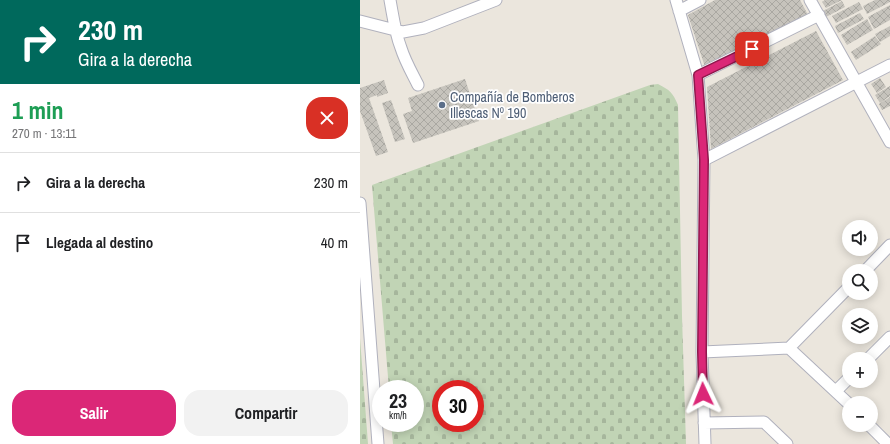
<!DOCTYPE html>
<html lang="es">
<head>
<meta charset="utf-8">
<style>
	body { margin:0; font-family:"Archivo Narrow",sans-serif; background:#f2f2f2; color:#202124; height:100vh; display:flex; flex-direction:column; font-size:15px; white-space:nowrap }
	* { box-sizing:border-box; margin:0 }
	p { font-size:13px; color:#757577 }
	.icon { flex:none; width:22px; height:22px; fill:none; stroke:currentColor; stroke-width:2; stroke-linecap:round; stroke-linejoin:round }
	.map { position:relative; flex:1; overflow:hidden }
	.sheet { display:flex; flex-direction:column; background:#fff; width:360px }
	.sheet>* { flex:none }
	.top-card { background:#00695c; color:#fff; overflow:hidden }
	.buttons { position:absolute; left:482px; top:220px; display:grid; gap:8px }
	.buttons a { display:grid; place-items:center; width:36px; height:36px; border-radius:50%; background:#fff; box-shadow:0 2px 10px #0003; font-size:20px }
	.speed { position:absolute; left:12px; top:380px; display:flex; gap:8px; font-size:20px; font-weight:700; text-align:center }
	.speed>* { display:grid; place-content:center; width:52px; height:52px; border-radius:50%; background:#fff; box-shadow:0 2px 10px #0003; line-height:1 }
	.speed small { font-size:10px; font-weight:400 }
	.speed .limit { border:6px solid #d22; background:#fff; color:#111 }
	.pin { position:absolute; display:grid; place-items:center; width:34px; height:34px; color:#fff; margin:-17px; border-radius:8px; box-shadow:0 2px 6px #0006 }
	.me { position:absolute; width:44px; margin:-22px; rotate:358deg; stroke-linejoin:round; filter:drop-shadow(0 0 3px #0008) }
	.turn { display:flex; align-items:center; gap:14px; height:84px; padding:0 12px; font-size:18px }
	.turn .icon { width:52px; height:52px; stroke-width:2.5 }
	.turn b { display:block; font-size:28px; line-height:34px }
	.round { display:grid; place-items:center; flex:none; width:42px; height:42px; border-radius:16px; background:#f2f2f2 }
	.overview { display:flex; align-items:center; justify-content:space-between; height:68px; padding:0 12px }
	h1 { font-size:24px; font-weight:700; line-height:30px; color:#1e9e55 }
	.action { display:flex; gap:8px; margin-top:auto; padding:8px 12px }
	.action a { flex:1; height:46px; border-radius:16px; background:#db2777; color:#fff; font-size:16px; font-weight:700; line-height:46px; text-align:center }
	.action a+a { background:#f2f2f2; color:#202124 }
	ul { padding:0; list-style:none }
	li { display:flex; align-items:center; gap:12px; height:60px; padding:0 12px; border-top:1px solid #e0e0e0 }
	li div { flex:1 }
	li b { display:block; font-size:15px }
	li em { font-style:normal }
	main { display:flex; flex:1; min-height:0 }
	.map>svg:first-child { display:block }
</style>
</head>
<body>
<main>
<section class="sheet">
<div class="top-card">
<div class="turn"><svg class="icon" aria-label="right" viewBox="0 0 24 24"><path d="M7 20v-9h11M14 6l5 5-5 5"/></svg><div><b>230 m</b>Gira a la derecha</div></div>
</div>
<div class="overview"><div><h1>1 min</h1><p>270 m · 13:11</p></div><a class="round" style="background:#d93025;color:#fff"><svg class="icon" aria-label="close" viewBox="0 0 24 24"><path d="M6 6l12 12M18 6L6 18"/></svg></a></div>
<ul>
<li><svg class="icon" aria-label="right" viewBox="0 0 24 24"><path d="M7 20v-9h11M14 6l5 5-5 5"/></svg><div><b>Gira a la derecha</b></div><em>230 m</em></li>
<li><svg class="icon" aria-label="arrive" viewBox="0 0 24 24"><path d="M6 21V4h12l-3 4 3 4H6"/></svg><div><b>Llegada al destino</b></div><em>40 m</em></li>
</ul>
<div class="action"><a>Salir</a><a>Compartir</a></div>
</section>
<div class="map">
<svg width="530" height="444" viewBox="0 0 530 444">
	<defs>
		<pattern id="cemetery-stones" width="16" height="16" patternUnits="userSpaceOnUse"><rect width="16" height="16" fill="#c1d4b5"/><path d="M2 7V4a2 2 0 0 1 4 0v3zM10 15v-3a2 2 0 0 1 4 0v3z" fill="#a6b69c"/></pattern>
		<pattern id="building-cross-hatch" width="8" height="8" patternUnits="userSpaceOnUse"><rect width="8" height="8" fill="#c6c3bc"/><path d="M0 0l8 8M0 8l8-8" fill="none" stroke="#aaa8a2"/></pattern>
	</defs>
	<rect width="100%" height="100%" fill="#ebe6dd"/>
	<!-- cemetery -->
	<path fill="url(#cemetery-stones)" fill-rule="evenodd" d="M298,84c12,6 15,9 20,21l4,211 4,128h-293l-2,-21h24v-34h-26l-17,-204 278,-100zM81,389h34v34h-34z
		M0,338l8,106h-8z"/>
	<!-- building -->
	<path fill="url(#building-cross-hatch)" d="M355,0h85l8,15 -103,52 -17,-52z
		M465,0h17l-16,8 -4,-6z
		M515,0h15v2l-23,12 -4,-8z
		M482,1l3,6 -19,10 -3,-6z
		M499,2l4,7 -27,14 -4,-7z
		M530,5v15l-16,9 -6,-12z
		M500,13l4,6 -26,14 -3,-7z
		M507,19l6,11 -26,15 -6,-10z
		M530,26v10l-10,6 -5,-8z
		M456,31l27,49 -132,69 -4,-62z
		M515,36l6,8 -25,16 -5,-8z
		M520,78l6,9 -9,6 -6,-9z
		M105,79l14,42 -66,22 -10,-29 9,-3 -4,-13z
		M24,80l4,13 -11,4v-2l-8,3 19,54 -12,4 -16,-45v-23z
		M530,86v10l-10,7 -5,-8z
		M530,97v9l-8,4 -3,-6z
		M31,100l14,39 -10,3 -13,-39z"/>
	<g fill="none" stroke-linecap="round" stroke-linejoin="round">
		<defs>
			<path id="minor" d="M30,0c3,16 5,33 11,48 4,13 11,25 17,37
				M316,0l22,75 6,85 -2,192 3,92
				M450,0l80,142
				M319,11l21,-11
				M0,21l43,11 21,-4 72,-28
				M338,75l121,-60
				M344,160l186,-95
				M0,203l18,241
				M505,271l25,-26
				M429,348l60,-61
				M342,352l87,-4 60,56
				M508,359l22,-22
				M476,391l13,-13
				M344,423l60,-1 23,22
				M509,425l19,19"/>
		</defs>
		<!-- minor casing -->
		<use href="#minor" stroke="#b0b1bd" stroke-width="13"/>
		<!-- minor -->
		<use href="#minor" stroke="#fff" stroke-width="11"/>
	</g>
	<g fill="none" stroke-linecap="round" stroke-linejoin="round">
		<defs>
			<path id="route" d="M343,394l-1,-42 2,-192 -6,-85 54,-26"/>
		</defs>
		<!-- route casing -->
		<use href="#route" stroke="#8e194d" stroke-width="10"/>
		<!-- route -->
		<use href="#route" stroke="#db2777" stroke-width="7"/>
	</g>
	<!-- markers -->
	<circle fill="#5c6f8a" stroke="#fff" stroke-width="1.5" cx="82" cy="105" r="4"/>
	<g text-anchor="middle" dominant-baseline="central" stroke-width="3.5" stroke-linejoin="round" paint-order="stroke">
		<!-- service labels -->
		<g font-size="14" fill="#4e5e75" stroke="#fff" text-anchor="start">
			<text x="90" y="97">Compañía de Bomberos<tspan x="90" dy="16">Illescas Nº 190</tspan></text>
		</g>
	</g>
</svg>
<div class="buttons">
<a><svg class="icon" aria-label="sound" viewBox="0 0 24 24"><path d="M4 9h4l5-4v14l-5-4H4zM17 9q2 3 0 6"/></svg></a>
<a><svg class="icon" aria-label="search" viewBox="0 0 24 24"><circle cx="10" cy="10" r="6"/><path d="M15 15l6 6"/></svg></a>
<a><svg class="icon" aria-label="layers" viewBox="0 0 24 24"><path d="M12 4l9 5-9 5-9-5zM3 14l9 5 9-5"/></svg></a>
<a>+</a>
<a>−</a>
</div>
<div class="speed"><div>23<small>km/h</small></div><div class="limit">30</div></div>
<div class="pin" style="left:392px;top:49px;background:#d93025"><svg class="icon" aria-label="arrive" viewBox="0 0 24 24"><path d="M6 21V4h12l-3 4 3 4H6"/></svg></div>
<svg class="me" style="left:343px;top:394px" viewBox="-20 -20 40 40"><path d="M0-17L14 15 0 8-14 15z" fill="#db2777" stroke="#fff" stroke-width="4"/></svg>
</div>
</main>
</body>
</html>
